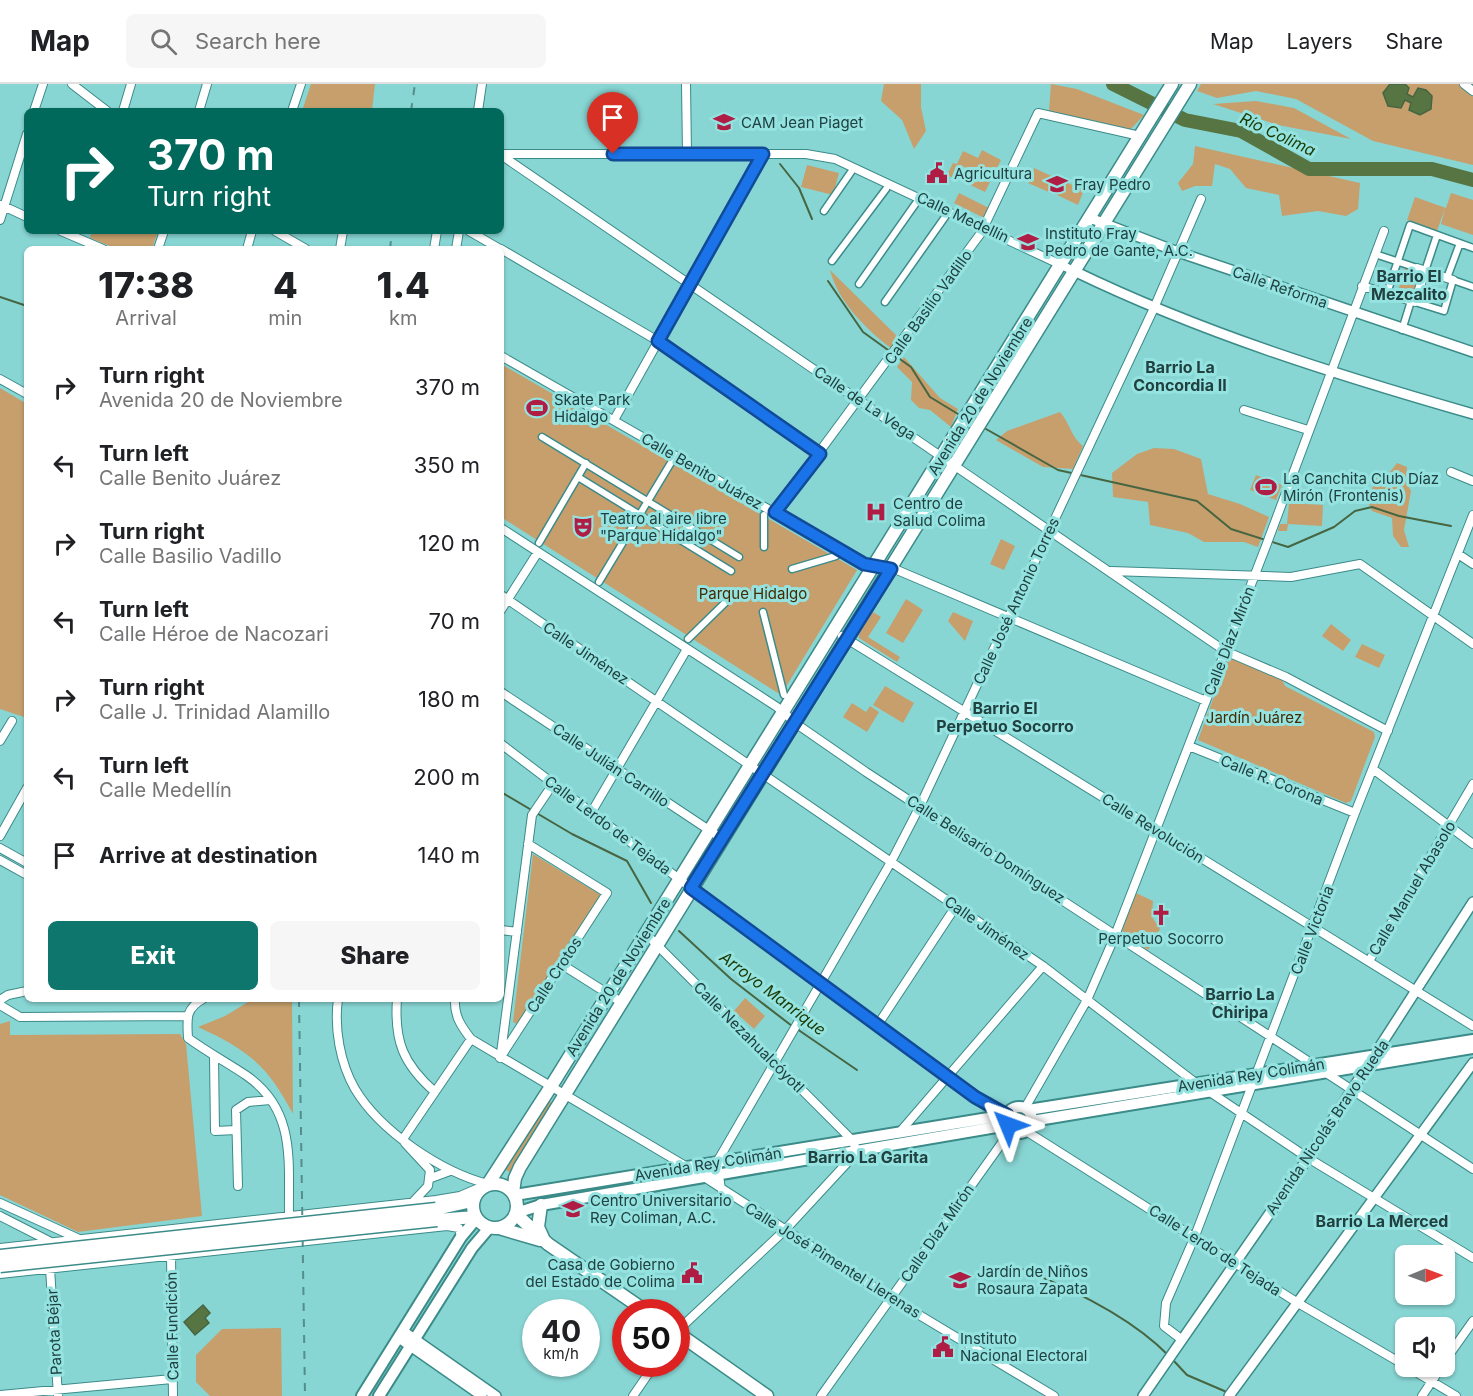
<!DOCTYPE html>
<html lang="en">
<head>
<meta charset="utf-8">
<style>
	body { margin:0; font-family:Inter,sans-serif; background:#f6f6f6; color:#202124; height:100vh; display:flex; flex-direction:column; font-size:22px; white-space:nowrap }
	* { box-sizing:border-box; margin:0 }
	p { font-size:20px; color:#757577 }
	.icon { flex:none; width:33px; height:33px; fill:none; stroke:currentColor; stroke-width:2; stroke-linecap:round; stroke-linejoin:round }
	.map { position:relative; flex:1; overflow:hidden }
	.details { position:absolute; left:24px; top:162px; width:480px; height:756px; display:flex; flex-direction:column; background:#fff; border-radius:9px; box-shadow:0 2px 4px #0004 }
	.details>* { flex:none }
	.banner { position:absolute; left:24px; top:24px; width:480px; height:126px; border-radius:9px; box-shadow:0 2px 4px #0004; background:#00695c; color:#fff; overflow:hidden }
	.needle { width:39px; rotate:89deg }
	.buttons { position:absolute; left:1395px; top:1161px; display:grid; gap:12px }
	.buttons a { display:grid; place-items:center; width:60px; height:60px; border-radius:9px; background:#fff; box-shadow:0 2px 4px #0004; font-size:30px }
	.speed { position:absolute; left:522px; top:1215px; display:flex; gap:12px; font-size:30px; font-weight:700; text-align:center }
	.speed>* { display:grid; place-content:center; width:78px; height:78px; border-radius:50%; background:#fff; box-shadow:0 2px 4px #0004; line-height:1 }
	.speed small { font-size:15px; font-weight:400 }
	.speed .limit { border:9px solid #d22; background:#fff; color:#111 }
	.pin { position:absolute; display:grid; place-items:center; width:51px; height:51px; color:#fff; margin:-62px -26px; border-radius:50% 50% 50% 0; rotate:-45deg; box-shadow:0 0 6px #0007 }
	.pin .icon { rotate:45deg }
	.me { position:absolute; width:66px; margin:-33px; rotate:314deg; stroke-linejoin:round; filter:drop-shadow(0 0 4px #0008) }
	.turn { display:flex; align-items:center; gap:21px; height:126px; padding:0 24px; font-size:27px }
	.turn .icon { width:78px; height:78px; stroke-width:2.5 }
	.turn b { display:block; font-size:42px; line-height:51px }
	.eta { display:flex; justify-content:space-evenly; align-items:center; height:102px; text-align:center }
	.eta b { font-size:36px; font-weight:800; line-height:42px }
	.action { display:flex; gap:12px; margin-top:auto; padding:12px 24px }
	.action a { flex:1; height:69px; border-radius:9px; background:#0f766e; color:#fff; font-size:24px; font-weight:800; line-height:69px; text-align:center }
	.action a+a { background:#f6f6f6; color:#202124 }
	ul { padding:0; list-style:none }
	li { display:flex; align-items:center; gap:18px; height:78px; padding:0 24px }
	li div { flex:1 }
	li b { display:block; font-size:22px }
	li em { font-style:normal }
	header { display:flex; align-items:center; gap:36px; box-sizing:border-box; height:84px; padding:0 30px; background:#fff; border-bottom:2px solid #e0e0e0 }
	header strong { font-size:28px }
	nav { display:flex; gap:33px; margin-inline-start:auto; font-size:21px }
	.search { width:420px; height:54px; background:#f6f6f6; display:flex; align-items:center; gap:15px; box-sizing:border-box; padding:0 21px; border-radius:9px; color:#757577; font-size:22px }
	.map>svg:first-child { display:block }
</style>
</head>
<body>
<header>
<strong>Map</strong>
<div class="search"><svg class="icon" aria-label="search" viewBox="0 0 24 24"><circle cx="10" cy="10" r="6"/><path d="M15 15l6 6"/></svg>Search here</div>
<nav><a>Map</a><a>Layers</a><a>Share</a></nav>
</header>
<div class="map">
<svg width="1473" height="1312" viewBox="0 0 1473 1312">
	<rect width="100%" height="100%" fill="#88d6d4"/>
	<!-- green -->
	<path fill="#c69f6d" d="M311,0h64l-3,27h-70z
		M884,0h37v23l5,24 -12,18 -12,-29 -21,-19z
		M1051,0l26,5 67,26 -14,15 -81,-19z
		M1201,0h272v81l-100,-24 -77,-42 -40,-8 -39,7 -20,-7z
		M1256,17l38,7 57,31 -73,-14 -65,-21z
		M1195,62l165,37 -2,26 -12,7 -28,-5 -36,5 -3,-21 -33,-7 -16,-19 -15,-5 -3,22h-17l-13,5 -4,-8 15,-19z
		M982,66l19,10 -16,32 -19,-9 6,-12 -12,-6 -7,13 -6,-3 6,-12 4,1 6,-13 15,7z
		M807,81l32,8 -6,22 -32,-8z
		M1034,84l24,11 -7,14 -23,-10z
		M1061,96l23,10 -6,15 -23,-11z
		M959,109l30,15 -5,10 -30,-15z
		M1451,109l22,7v35l-32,-11 4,-16 -8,23 -30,-11 8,-23 31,11z
		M92,147h66l-6,18h-35l-27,-11z
		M1406,182l17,6 -9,28 -17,-6z
		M830,186l66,65 -4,14c-25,-19 -54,-47 -62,-79z
		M904,273l36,41 18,11 -7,18 -21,-17 -11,-2 -8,-8 1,-18 -15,-15z
		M501,280l356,206 -76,125 -280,-178z
		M0,304l27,16v314l-27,-9z
		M1060,328c10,11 11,25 23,34l-10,23 -30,-2 -47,-27 11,-9z
		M1154,364l20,1 27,10 7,35 32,10 29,13 -11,30 -14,-5h-40l-16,-9 -38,-8 -2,-23 -35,-5 -1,-24 25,-19z
		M1397,379l10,4 -1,15 5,9 -7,39 5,17h-8l-8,-11 -1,-18 -20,-7 -4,-9 8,-25 14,-5z
		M1256,391l26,10 -6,15 -26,-10z
		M1289,419l34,2 -1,21 -34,-2 -1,7h-9l2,-7h7z
		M1001,455l14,7 -11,24 -14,-6z
		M906,515l17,11 -20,33 -17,-10z
		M873,528l8,5 -13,20 32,20 -3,5 -38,-24v-4z
		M953,528l20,9 -8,20 -17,-20z
		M1331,540l20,16 -8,11 -21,-15z
		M1362,560l23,11 -6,13 -24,-11z
		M1229,572l53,23 3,7 89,46 1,5 -24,64 -5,2 -148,-63z
		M885,602l29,17 -11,20 -30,-18z
		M852,619l14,9 4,-6 9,6 -12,20 -24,-15z
		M533,770l68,41 -84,129 -4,-2z
		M1136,809l17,8 -1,16 8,12 -12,21 -24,-16 -2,-5z
		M745,914l20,18 -11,13 -20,-18z
		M253,915h39l1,115c-26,-49 -45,-64 -95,-87l27,-11z
		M10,937v14l170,-1 6,10 16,172 -124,16 -78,-37v-171z
		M548,1016l5,4 -41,70 -7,-5z
		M281,1244l1,68h-72l-14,-14v-27l26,-26z"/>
	<!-- water -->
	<path fill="#577542" stroke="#466541" stroke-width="1.5" d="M1390,0h15l4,4 -2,6 6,3 5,-9 8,2 6,6 -1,13 -11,6 -11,-5 2,-7 -6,-3 -4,8 -13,-2 -5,-13z
		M203,1221l7,8 -5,5 4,5 -14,12 -11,-13z"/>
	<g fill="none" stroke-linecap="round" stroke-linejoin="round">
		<!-- stream -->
		<path stroke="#466541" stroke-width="2" d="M780,80l19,24 13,31
			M828,197l35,51 25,18
			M0,213l27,9
			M897,273l14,10 19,30 28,17
			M986,345l72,41 139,31 34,28 57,18 46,-20 21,-16 17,-4 27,9 52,10
			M501,708l71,42 55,27 24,42
			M679,847l52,48 61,47
			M797,945l60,41
			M1022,1185c48,19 110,49 147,87
			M1173,1276l14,15 42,18"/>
		<!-- river -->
		<path stroke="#577542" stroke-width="14" d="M1113,0l72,36 56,11 68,38h123l41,11"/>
		<defs>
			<path id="pedestrian" d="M824,127l27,-39
				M1375,170l42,14
				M832,177l54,-72
				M1425,187l12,-36
				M1447,194l13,-35
				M859,200l57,-81
				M1387,209l23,-68 63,23
				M885,218l60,-85
				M1415,218l29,9 9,-31 20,7
				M1402,246l9,-29
				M542,353l197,120
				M578,393l153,94
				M539,459l47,-80
				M764,463v-32
				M792,485l44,-13
				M599,498l73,-121
				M763,528l21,83
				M688,555l45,-44"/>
			<path id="minor" d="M72,0l35,27
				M686,0l1,69
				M1464,0l9,7
				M34,27l9,-27
				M123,27l8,-27
				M199,27l8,-27
				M292,27l9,-27
				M478,27l4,-27
				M501,70h305l29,5 239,112
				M501,71l724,496 61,26 102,54
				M1,121l26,12
				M0,136l27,-86
				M61,147l42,18
				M275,147l31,18
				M469,147l31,18
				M158,165l6,-18
				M247,165l5,-18
				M340,165l3,-18
				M434,165l3,-18
				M456,165l3,-18
				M501,165l157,92 162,113
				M1417,184l36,12
				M1362,202l53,16 10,-31
				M501,272l363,208 33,6 309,131
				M0,295l27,15
				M1244,326l64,20
				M614,336l149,-266
				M1451,388l22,9
				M775,428l206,-279 57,-120 102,23
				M501,444l276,179 21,18 68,47 607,397
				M1458,470l15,10
				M1111,487l180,6 69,-13 113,80
				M501,511l542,371 154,118
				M501,526l37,-58
				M842,552l631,390
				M501,608l220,146
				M0,657l12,-20
				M501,660l318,241 170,123 17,6
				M1189,662l166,67
				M1373,685l100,75
				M591,729l96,-164
				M0,752l27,-48
				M0,764l27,15
				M0,776l27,15
				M501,846l16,2
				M645,849l207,207 5,11
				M1369,877l104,-177
				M561,880l60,38
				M203,915c-18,10 -16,20 -15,39 19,14 40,25 59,38 50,35 41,87 42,141
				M338,915c-4,29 2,64 17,90 25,42 86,83 133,95
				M397,915c-3,42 6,65 38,93
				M455,915c-1,17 6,27 16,40l233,138 187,121 163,98
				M0,916l8,-5 19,-4
				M0,921l20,12 166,-1
				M877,942l79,-120
				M501,969l31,-238 21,-31
				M214,973l1,74 21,-1
				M500,974l107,-165 -79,-49
				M1207,1006l101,68 165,100
				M1025,1024l62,-108 27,-62 152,-392 118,-315
				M1026,1047l272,172 108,63
				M899,1049l144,-167
				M403,1055l68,-100
				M405,1059l25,27 -2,16 -16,17
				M431,1094l19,-7
				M238,1102l-2,-76 12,-8 22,-2
				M721,1105l-4,-27 174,-300 29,-56 234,-498 47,-109
				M0,1119l77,35
				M0,1132l49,25
				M0,1164l436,-48 24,-4 21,-9
				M171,1171l2,141
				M50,1184l8,128
				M0,1190l447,-48 12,2 2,9
				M676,1248l109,-102 73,-79
				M1181,1255l-17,-13 2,-23 29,-67 160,-423 118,-298
				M1444,1278l29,-41
				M1406,1282l50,30
				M0,1311l172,-16
				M633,1312l22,-32
				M821,1312l190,-266
				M1422,1312l20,-30"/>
			<path id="tertiary" d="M1090,134l88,34 295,100
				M1074,187c128,62 263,104 399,143
				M403,1247l93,65
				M399,1254l83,58
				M1143,1312l165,-238 165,-256
				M1229,1312l244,-333"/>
			<path id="secondary" d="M1006 1036a13 13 0 1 1 26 0a13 13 0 1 1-26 0Z
				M1028,1026l445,-70
				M1032,1037l441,-73
				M515,1111l492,-80
				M516,1129l25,-8 467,-80
				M362,1312l99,-159 15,-18
				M379,1312l93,-148 17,-20"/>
			<path id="primary" d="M473 1122a22 22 0 1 1 44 0a22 22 0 1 1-44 0Z
				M488,1100l62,-96 622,-1004
				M513,1109l2,-15 5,-11c221,-362 446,-722 670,-1083
				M541,1121l-3,22 5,11
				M436,1125l36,-8
				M516,1130l32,30 99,68
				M437,1136l38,-3
				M499,1144l41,12
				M676,1248l91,64"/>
		</defs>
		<!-- pedestrian casing -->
		<use href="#pedestrian" stroke="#3b8b89" stroke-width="9"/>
		<!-- minor casing -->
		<use href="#minor" stroke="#3b8b89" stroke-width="10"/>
		<!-- tertiary casing -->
		<use href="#tertiary" stroke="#3b8b89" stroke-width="12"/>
		<!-- secondary casing -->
		<use href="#secondary" stroke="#3b8b89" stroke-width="14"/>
		<!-- primary casing -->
		<use href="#primary" stroke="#3b8b89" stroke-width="15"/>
		<!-- pedestrian -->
		<use href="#pedestrian" stroke="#fff" stroke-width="6"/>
		<!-- minor -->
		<use href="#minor" stroke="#fff" stroke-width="8"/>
		<!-- tertiary -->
		<use href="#tertiary" stroke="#fff" stroke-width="9"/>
		<!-- secondary -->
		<use href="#secondary" stroke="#fff" stroke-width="10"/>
		<!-- primary -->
		<use href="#primary" stroke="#fff" stroke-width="12"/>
		<!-- rail -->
		<path stroke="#558d8c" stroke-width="2" stroke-dasharray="8 8" stroke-linecap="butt" d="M411,27l4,-27
			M390,165l2,-18
			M299,915l6,397"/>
		<defs>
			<path id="primary-bridge" d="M0,1172l436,-47
				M0,1182l437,-46"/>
		</defs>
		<!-- primary-bridge casing -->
		<use href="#primary-bridge" stroke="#3b8b89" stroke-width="15" stroke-linecap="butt"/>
		<!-- primary-bridge -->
		<use href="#primary-bridge" stroke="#fff" stroke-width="12"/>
	</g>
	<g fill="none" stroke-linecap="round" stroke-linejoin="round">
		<defs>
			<path id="route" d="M613,70h150l-105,187 162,113 -45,58 89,52 27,5 -200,319 284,209 32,18 1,10"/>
		</defs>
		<!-- route casing -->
		<use href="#route" stroke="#114b97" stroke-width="15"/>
		<!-- route -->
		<use href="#route" stroke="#1a73e8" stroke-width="10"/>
	</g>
	<!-- icons -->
	<defs>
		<symbol id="school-bare" viewBox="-9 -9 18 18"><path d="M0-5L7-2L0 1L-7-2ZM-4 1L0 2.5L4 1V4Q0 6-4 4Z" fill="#b01d44" stroke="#95e3e1" stroke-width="2.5" paint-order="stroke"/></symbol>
		<symbol id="civic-bare" viewBox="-9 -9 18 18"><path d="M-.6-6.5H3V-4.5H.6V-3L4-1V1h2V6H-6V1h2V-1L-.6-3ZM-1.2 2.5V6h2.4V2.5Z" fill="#b01d44" stroke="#95e3e1" stroke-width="2.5" paint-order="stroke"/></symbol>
		<symbol id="university-bare" viewBox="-9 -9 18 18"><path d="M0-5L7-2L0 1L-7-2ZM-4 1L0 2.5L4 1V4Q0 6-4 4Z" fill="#b01d44" stroke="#95e3e1" stroke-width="2.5" paint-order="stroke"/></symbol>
		<symbol id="stadium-bare" viewBox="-9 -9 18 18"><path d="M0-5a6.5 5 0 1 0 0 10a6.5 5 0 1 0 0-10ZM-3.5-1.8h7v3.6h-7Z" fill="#b01d44" stroke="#95e3e1" stroke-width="2.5" paint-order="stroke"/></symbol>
		<symbol id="hospital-bare" viewBox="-9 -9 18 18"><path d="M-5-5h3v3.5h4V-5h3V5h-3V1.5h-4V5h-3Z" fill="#b01d44" stroke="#95e3e1" stroke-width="2.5" paint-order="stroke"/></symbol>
		<symbol id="theatre-bare" viewBox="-9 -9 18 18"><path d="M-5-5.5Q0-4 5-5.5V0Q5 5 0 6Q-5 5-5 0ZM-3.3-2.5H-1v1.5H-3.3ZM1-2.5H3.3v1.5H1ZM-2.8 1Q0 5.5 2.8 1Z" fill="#b01d44" stroke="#95e3e1" stroke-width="2.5" paint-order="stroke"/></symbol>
		<symbol id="church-bare" viewBox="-9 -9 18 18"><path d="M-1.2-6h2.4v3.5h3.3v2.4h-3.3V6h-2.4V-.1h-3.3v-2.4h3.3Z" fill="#b01d44" stroke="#95e3e1" stroke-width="2.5" paint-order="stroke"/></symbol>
	</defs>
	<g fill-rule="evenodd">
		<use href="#school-bare" x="709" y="23" width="30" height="30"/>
		<use href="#civic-bare" x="922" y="74" width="30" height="30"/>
		<use href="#school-bare" x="1042" y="85" width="30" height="30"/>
		<use href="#university-bare" x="1013" y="143" width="30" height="30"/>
		<use href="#stadium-bare" x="522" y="309" width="30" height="30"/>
		<use href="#stadium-bare" x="1251" y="388" width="30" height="30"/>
		<use href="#hospital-bare" x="861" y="413" width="30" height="30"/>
		<use href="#theatre-bare" x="568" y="428" width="30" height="30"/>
		<use href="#church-bare" x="1146" y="816" width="30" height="30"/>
		<use href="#university-bare" x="558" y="1110" width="30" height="30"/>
		<use href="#civic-bare" x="677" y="1174" width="30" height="30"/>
		<use href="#school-bare" x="945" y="1181" width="30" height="30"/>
		<use href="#civic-bare" x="928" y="1248" width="30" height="30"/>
	</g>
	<g text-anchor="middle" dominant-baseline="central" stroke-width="6" stroke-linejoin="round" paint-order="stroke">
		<!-- poi labels -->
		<g font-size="15" fill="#204140" stroke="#95e3e1" text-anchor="start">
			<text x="741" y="38">CAM Jean Piaget</text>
			<text x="954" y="89">Agricultura</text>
			<text x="1074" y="100">Fray Pedro</text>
			<text x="1045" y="149">Instituto Fray<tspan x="1045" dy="17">Pedro de Gante, A.C.</tspan></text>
			<text x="554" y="315">Skate Park<tspan x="554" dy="17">Hidalgo</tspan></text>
			<text x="1283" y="394">La Canchita Club Díaz<tspan x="1283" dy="17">Mirón (Frontenis)</tspan></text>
			<text x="893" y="419">Centro de<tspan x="893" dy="17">Salud Colima</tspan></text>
			<text x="600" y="434">Teatro al aire libre<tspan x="600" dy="17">"Parque Hidalgo"</tspan></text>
			<text x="1161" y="854" text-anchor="middle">Perpetuo Socorro</text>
			<text x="590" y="1116">Centro Universitario<tspan x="590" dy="17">Rey Coliman, A.C.</tspan></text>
			<text x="675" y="1180" text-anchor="end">Casa de Gobierno<tspan x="675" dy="17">del Estado de Colima</tspan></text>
			<text x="977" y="1187">Jardín de Niños<tspan x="977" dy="17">Rosaura Zapata</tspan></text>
			<text x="960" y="1254">Instituto<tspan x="960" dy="17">Nacional Electoral</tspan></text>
		</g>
		<!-- street labels -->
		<g font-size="15" fill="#204140" stroke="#95e3e1">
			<text transform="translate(963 133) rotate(25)">Calle Medellín</text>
			<text transform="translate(1280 203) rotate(19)">Calle Reforma</text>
			<text transform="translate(928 223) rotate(-54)">Calle Basilio Vadillo</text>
			<text transform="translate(980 312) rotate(-58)">Avenida 20 de Noviembre</text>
			<text transform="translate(865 319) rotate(34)">Calle de La Vega</text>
			<text transform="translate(702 387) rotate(30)">Calle Benito Juárez</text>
			<text transform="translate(1016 517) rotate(-65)">Calle José Antonio Torres</text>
			<text transform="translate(1229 557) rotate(-69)">Calle Díaz Mirón</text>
			<text transform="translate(586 569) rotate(34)">Calle Jiménez</text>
			<text transform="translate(611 681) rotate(34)">Calle Julián Carrillo</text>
			<text transform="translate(1272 696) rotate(22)">Calle R. Corona</text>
			<text transform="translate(608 741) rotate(37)">Calle Lerdo de Tejada</text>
			<text transform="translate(1153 744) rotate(32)">Calle Revolución</text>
			<text transform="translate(986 765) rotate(33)">Calle Belisario Domínguez</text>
			<text transform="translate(1412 804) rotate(-59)">Calle Manuel Abasolo</text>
			<text transform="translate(987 844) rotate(35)">Calle Jiménez</text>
			<text transform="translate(1312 846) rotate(-69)">Calle Victoria</text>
			<text transform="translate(554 891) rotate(-57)">Calle Crotos</text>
			<text transform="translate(618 893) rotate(-58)">Avenida 20 de Noviembre</text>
			<text transform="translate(749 953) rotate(45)">Calle Nezahualcóyotl</text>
			<text transform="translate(1251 991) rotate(-9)">Avenida Rey Colimán</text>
			<text transform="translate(1327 1043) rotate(-56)">Avenida Nicolás Bravo Rueda</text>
			<text transform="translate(708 1080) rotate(-9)">Avenida Rey Colimán</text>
			<text transform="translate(937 1149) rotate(-55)">Calle Díaz Mirón</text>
			<text transform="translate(1215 1166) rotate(33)">Calle Lerdo de Tejada</text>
			<text transform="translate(833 1176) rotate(32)">Calle José Pimentel Llerenas</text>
			<text transform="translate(172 1242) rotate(-91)">Calle Fundición</text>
			<text transform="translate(54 1248) rotate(-93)">Parota Béjar</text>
		</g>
		<!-- park labels -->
		<g font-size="15" fill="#442a00" stroke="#95e3e1">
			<text x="753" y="509">Parque Hidalgo</text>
			<text x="1254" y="633">Jardín Juárez</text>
		</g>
		<!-- water labels -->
		<g font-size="16" font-style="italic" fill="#1b3800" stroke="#95e3e1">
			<text transform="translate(1278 50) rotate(25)">Río Colima</text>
			<text transform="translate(773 909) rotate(37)">Arroyo Manrique</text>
		</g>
		<!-- neighbourhood labels -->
		<g font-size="16" font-weight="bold" fill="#204140" stroke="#95e3e1">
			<text x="1409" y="192">Barrio El<tspan x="1409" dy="18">Mezcalito</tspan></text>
			<text x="1180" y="283">Barrio La<tspan x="1180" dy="18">Concordia II</tspan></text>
			<text x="1005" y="624">Barrio El<tspan x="1005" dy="18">Perpetuo Socorro</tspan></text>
			<text x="1240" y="910">Barrio La<tspan x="1240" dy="18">Chiripa</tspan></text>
			<text x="868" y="1073">Barrio La Garita</text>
			<text x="1382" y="1137">Barrio La Merced</text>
		</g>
	</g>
</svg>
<div class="buttons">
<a><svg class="needle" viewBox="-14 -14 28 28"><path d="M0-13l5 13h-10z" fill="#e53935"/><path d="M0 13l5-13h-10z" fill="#757577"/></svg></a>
<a><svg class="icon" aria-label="sound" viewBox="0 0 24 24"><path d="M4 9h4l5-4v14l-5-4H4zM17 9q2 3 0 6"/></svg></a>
</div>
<div class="speed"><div>40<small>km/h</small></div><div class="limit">50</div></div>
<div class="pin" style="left:613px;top:70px;background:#d93025"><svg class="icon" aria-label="arrive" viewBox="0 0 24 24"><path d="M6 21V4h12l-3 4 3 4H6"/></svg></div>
<svg class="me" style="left:1008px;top:1041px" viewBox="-20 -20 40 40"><path d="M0-17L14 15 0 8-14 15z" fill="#1a73e8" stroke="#fff" stroke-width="4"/></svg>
<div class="banner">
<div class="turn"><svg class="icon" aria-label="right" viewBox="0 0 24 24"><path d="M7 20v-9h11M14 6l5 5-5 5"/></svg><div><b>370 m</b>Turn right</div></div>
</div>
<section class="details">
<div class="eta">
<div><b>17:38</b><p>Arrival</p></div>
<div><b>4</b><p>min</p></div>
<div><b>1.4</b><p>km</p></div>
</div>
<ul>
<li><svg class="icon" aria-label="right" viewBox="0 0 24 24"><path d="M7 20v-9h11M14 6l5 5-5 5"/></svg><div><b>Turn right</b><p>Avenida 20 de Noviembre</p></div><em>370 m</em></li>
<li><svg class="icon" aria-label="left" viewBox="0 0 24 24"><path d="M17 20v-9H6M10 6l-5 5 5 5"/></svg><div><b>Turn left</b><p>Calle Benito Juárez</p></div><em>350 m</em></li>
<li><svg class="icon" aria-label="right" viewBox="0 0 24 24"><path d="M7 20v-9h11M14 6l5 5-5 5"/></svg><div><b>Turn right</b><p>Calle Basilio Vadillo</p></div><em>120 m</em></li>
<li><svg class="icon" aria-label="left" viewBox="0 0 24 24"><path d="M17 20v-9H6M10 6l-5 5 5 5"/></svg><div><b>Turn left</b><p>Calle Héroe de Nacozari</p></div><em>70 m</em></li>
<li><svg class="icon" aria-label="right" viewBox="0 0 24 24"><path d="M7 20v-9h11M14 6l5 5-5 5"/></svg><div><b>Turn right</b><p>Calle J. Trinidad Alamillo</p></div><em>180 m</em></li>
<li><svg class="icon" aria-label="left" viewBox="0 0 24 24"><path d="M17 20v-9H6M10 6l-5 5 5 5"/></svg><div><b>Turn left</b><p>Calle Medellín</p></div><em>200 m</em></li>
<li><svg class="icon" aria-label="arrive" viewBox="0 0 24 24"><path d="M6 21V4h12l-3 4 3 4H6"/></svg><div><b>Arrive at destination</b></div><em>140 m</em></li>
</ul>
<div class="action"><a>Exit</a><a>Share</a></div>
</section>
</div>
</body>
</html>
